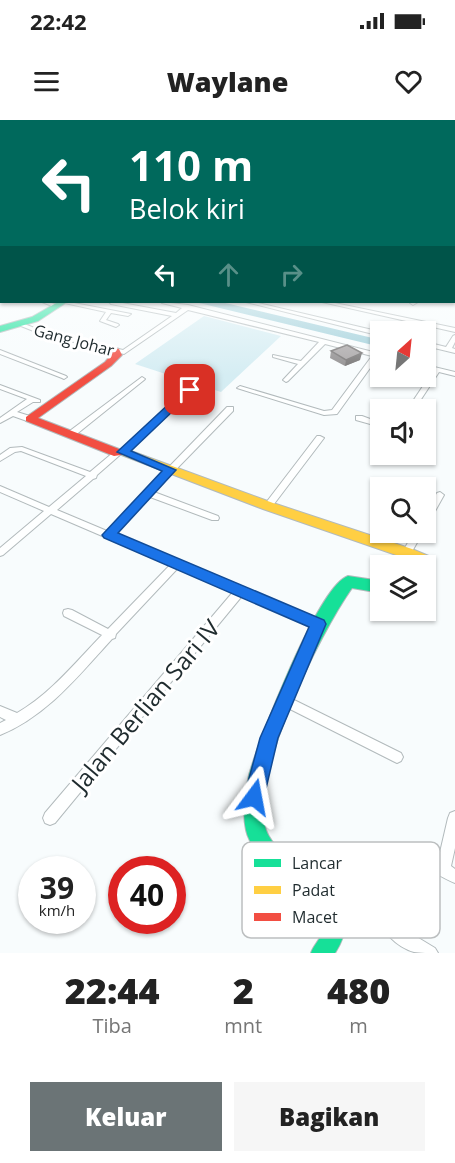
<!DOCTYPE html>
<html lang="id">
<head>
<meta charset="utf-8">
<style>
	body { margin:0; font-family:"Open Sans",sans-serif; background:#f6f6f6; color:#222; height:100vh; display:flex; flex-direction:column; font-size:22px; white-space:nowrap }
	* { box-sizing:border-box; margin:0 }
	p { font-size:20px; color:#767676 }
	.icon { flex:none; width:33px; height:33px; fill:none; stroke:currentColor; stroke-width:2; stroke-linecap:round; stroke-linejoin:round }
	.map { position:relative; height:833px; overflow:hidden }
	.panel { display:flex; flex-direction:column; background:#fff; flex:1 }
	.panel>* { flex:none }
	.guide { position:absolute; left:0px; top:0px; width:456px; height:183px; box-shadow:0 2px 4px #0004; background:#00695c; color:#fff; overflow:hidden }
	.needle { width:39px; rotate:27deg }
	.controls { position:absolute; left:370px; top:201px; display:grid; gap:12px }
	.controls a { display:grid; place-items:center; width:66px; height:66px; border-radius:0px; background:#fff; box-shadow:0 2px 4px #0004; font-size:30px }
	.speed { position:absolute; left:18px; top:736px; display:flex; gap:12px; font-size:30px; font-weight:700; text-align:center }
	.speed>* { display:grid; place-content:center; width:78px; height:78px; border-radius:50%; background:#fff; box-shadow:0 2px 4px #0004; line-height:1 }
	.speed small { font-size:15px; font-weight:400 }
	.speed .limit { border:9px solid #d22; background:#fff; color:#111 }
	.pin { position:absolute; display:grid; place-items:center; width:51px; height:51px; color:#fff; margin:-26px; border-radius:12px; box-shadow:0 3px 9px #0006 }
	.me { position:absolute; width:66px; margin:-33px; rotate:13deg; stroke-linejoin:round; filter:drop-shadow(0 0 4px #0008) }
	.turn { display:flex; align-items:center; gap:21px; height:126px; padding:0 30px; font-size:27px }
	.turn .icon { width:78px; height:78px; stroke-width:2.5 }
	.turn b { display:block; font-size:42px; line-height:51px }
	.lanes { display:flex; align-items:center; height:57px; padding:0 30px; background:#0003; justify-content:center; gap:30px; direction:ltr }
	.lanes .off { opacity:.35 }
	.eta { display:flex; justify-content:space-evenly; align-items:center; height:102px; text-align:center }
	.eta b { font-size:36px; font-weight:800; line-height:42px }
	.cta { display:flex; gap:12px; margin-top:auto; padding:12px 30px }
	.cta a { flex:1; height:69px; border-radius:0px; background:#6b7476; color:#fff; font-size:24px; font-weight:800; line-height:69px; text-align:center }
	.cta a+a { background:#f6f6f6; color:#222 }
	.status { display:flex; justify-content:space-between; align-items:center; height:42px; padding:0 30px; background:#fff; direction:ltr }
	.status svg { height:16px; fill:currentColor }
	header { display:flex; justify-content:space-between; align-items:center; height:78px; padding:0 30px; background:#fff; font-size:27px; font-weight:800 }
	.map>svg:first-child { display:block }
</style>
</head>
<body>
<div class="status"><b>22:42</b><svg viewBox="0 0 49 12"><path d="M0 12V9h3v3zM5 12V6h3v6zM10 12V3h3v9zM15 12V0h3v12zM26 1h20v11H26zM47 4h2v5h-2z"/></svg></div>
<header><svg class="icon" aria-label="menu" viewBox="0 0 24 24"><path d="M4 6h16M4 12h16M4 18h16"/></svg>Waylane<svg class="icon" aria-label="heart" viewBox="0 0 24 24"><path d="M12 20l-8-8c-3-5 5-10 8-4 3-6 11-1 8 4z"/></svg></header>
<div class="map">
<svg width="455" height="833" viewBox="0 0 455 833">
	<rect width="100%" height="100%" fill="#f8fcfd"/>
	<!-- green -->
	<path fill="#d5edf3" d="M204,196l77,20 -60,56 -86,-28z"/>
	<!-- water -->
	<path fill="#9fcfda" d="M195,182h26l160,38v7z"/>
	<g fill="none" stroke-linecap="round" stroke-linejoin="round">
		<defs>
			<path id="street" d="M0,145h2v2h-2z
				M454,145h1v2h-1z
				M0,164h2v4h-2z
				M454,174h1v4h-1z
				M42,182h7l11,4 -3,2z
				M60,182h9l62,12 -3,2 -17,-3 -5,7 12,4 1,1 -3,2 -16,-6 6,-9z
				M109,182h8l59,11 6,-5 -20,-5v-1l26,3 193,49v4l-3,-1 -41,57 -13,1 -87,-27 3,-2 84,25 8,-1 40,-54 -47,-12 -37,37 -2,1 -3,-2 15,-16 -25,-7v-2l28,6 18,-19 -131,-32 -64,44 -83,-20 -25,-10 3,-2 26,10 78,18 49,-34 -61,-12z
				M246,182h8l127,30v4z
				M322,182h8l125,26v4z
				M412,182h6l-5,3 -3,-2z
				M455,215v7l-3,6 3,1v4l-29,-7v-4l20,5 7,-11z
				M0,230l66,26 1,1 -3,2 -2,-1 -62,-24z
				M426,245l29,7v4l-16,-4 -25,38h-7l26,-39 -7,-2z
				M142,257l3,2 -1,1 -71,57h-6v-4z
				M0,265l40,15v2h-7l-16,10 16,5v4h-6l-14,-5 -13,7v-5l27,-19 -27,-10z
				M190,268l3,2 -1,1 -66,63h-5l-24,21 -1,3 -3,1 -36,31 50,21 120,-124h6v4l-79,81 64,24 1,2 -1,2h-6l-62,-23 -36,37 208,87 1,3 -1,3 -4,1 -4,-1 -72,-31 -187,227 -5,2 -5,-2 -2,-5 2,-5 188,-221 -55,-24 -62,66 -1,4 -3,1c-33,36 -65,77 -112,96v-12l6,-3 -6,-3v-11l17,7c33,-19 58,-50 85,-78l-38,-19 -1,-3 1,-3 4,-1 4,1 36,19 62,-64 -119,-51 -48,41 -3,1v-8l44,-37 -44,-19v-6l49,21 37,-31 -65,-25 -6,1 -15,9v-6l10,-7 12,-1 68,25 25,-21h5l68,-62z
				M356,296h6l19,7v4l-25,-7z
				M317,316h3l4,2 -53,70h-6l-1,-2 1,-2z
				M440,372l4,3 -15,27 -3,1v-11l11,-19z
				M414,412h9l-13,23h-6l-2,-2z
				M286,576l115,57 2,4 -2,4 -4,2 -4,-2 -111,-56 -2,-4 2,-4z
				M455,691v37l-4,18 4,3v14c-16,-6 -37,-24 -54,-17l-12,46 6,9 12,10 28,17 3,5c-8,0 -18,0 -24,-1 -18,-5 -33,-22 -40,-39l14,-51 2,-5c17,-10 31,-4 48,4l10,-43 2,-5z"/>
			<path id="fast" d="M58,182h9l-29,19 -38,11v-6l32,-9z
				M348,456l33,5v12l-29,-5c-32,45 -104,189 -86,242 15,42 110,60 69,123h-24c2,-7 9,-13 11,-20 10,-33 -68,-64 -76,-103 -4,-18 -1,-37 3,-55 9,-33 69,-189 99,-199z"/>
			<path id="slow" d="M123,328l150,55 139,46 19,8 2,4 -7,9v-4h-10l2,-3 -16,-6 -139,-48 -144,-55 -2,-2 2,-2z"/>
			<path id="jam" d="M116,228l3,1 3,6 -11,11 -73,52 81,31 8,1 2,2 -2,2 -13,2 -88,-35v-4l79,-55 7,-8 1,-5z"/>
		</defs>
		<!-- street casing -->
		<use href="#street" stroke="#b2babc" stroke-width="2"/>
		<!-- fast casing -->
		<use href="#fast" stroke="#b2babc" stroke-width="2"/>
		<!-- slow casing -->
		<use href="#slow" stroke="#b2babc" stroke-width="2"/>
		<!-- jam casing -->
		<use href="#jam" stroke="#b2babc" stroke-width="2"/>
		<!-- street -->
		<use href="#street" fill="#feffff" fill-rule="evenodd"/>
		<!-- fast -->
		<use href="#fast" fill="#16e098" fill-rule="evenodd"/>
		<!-- slow -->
		<use href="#slow" fill="#ffcf43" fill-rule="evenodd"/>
		<!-- jam -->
		<use href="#jam" fill="#f24e42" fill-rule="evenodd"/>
	</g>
	<!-- wall -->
	<path fill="#908e8f" d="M331,231l29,9 -15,6 -15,-8z"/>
	<!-- shaded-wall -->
	<path fill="#767474" d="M362,233l-2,7 -15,6 1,-6z"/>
	<!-- building -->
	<path fill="#a8a5a6" stroke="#767474" stroke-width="1.5" d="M347,225l15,8 -16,7 -15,-9z"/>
	<!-- sky -->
	<linearGradient id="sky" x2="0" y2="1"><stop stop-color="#8bbfe2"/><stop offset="0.54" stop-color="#fcfefe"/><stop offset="1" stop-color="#fcfefe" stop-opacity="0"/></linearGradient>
	<rect width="455" height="256" fill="url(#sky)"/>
	<!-- route -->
	<path fill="#1a73e8" stroke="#114b97" stroke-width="1.5" d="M186,268l9,2 -64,61 45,19 -58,63 206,87 2,4 -48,114 -14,59 -3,7 -7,3 -7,-3 -3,-7 16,-59 49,-111 -205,-89 -2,-3 60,-64 -45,-19z"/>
	<g text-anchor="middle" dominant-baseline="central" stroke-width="6" stroke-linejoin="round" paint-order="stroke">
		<!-- far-street labels -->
		<g font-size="16" fill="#1f2b2e" stroke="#fff">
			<text transform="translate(74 220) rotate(15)">Gang Johar</text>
		</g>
		<!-- near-street labels -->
		<g font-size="24" fill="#1f2b2e" stroke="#fff">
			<text transform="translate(145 585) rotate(-50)">Jalan Berlian Sari IV</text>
		</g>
	</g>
	<!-- legend -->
	<rect x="242" y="722" width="198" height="96" rx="9" fill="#fff" stroke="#bcbfc0" stroke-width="1.5"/>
	<rect x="254" y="739" width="27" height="8" fill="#16e098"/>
	<rect x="254" y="766" width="27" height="8" fill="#ffcf43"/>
	<rect x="254" y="793" width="27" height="8" fill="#f24e42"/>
	<g font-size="16" fill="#1f2b2e">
		<text x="292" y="749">Lancar</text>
		<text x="292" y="776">Padat</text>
		<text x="292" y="803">Macet</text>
	</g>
</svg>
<div class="controls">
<a><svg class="needle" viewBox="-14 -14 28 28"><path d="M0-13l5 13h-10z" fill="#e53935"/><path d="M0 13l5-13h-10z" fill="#767676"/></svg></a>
<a><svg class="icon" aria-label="sound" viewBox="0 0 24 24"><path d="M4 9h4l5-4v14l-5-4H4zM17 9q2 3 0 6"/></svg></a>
<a><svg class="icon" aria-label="search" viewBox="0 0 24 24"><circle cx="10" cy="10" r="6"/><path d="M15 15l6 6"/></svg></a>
<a><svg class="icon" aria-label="layers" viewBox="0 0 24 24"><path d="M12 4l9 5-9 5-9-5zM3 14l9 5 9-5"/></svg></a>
</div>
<div class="speed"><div>39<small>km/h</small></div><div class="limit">40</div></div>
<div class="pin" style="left:190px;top:270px;background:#d93025"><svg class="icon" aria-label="arrive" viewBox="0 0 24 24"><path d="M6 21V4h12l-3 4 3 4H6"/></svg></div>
<svg class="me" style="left:254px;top:677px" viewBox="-20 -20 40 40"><path d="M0-17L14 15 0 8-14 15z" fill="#1a73e8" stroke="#fff" stroke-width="4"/></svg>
<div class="guide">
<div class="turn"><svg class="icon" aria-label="left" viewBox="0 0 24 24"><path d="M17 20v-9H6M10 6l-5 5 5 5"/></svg><div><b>110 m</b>Belok kiri</div></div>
<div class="lanes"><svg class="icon" aria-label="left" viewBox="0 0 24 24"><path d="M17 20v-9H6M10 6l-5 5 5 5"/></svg><svg class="icon off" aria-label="ahead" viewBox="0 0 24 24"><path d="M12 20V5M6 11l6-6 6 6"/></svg><svg class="icon off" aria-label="right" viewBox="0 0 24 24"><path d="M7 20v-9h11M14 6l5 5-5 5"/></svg></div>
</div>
</div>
<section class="panel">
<div class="eta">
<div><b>22:44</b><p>Tiba</p></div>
<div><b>2</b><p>mnt</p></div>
<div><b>480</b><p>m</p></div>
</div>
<div class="cta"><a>Keluar</a><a>Bagikan</a></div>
</section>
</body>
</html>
